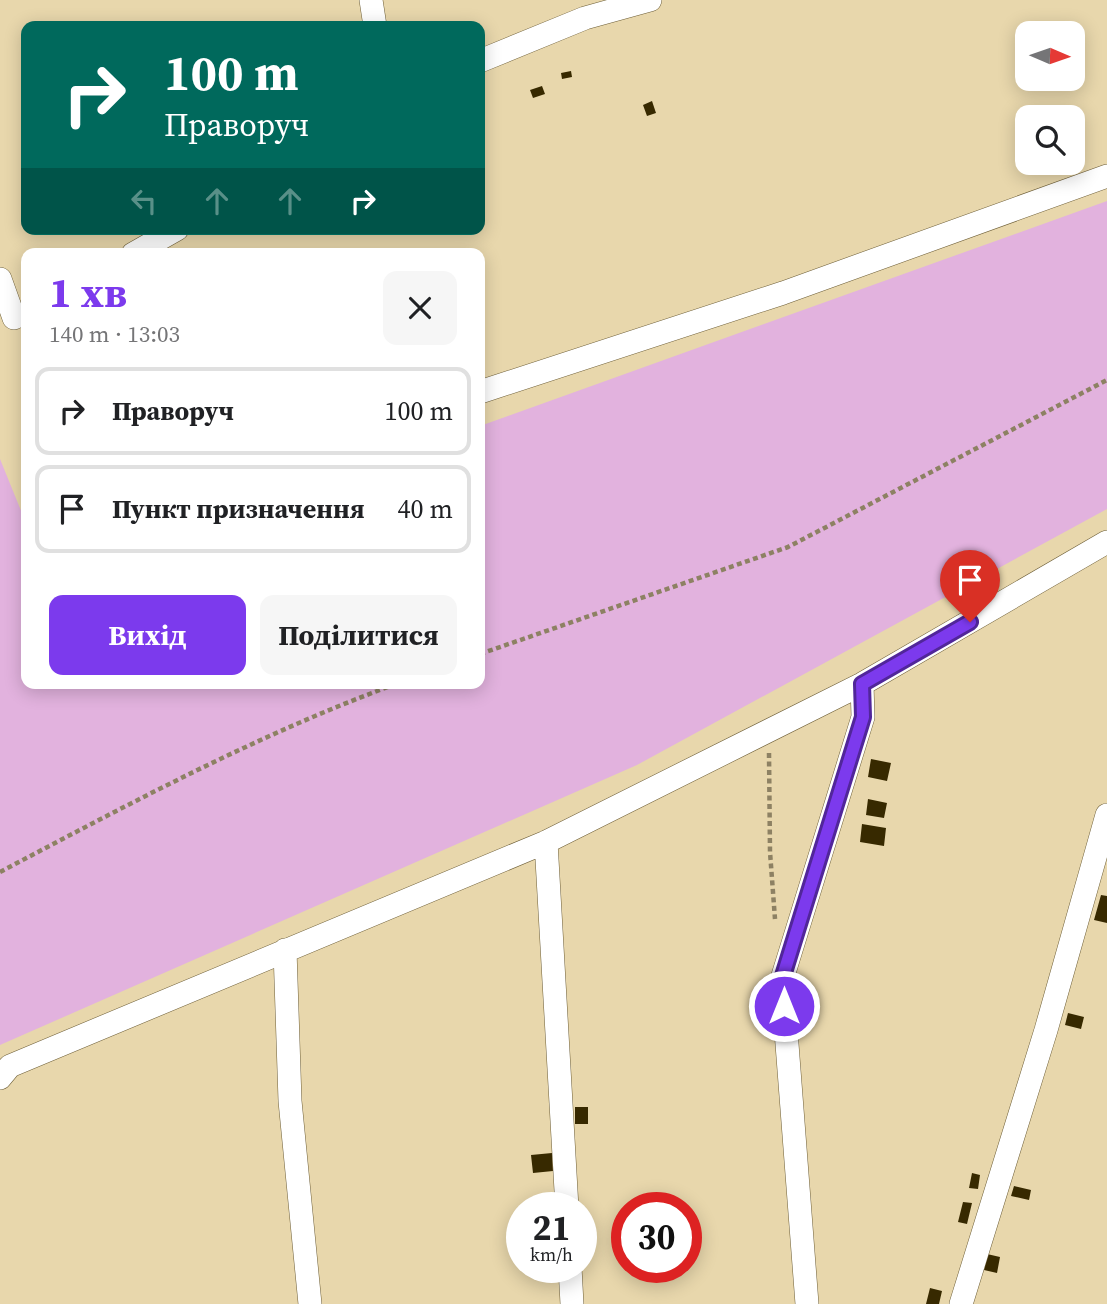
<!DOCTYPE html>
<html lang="uk">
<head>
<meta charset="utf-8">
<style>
	body { margin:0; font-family:"Source Serif 4",serif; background:#f6f6f6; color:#202124; height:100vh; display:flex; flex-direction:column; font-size:26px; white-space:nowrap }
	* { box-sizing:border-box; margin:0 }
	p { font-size:23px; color:#757577 }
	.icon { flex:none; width:38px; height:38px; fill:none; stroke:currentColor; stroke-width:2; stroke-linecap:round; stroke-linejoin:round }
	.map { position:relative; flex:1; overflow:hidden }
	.drawer { position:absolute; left:21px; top:248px; width:464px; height:441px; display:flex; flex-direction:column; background:#fff; border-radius:14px; box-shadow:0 4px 18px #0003 }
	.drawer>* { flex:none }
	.top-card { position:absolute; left:21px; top:21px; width:464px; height:214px; border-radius:14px; box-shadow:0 4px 18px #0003; background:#00695c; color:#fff; overflow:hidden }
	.needle { width:46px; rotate:92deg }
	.tools { position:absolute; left:1015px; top:21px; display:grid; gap:14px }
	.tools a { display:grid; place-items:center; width:70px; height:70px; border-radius:14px; background:#fff; box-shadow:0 4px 18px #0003; font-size:35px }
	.speed { position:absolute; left:506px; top:1192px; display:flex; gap:14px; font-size:35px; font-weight:700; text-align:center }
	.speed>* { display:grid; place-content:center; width:91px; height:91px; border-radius:50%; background:#fff; box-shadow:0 4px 18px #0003; line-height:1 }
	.speed small { font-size:18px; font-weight:400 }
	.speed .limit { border:10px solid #d22; background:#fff; color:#111 }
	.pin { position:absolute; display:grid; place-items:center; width:60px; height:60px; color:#fff; margin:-72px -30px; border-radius:50% 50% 50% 0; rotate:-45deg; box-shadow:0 0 7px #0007 }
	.pin .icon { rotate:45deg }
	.me { position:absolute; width:77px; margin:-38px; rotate:0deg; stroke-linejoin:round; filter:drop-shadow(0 0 5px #0008) }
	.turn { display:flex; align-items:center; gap:24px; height:147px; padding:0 28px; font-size:32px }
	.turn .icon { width:91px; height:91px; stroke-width:2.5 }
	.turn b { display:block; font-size:49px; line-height:60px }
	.lanes { display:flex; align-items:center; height:66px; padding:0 28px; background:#0003; justify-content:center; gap:35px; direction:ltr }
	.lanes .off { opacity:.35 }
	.round { display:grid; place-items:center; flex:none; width:74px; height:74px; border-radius:14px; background:#f6f6f6 }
	.head { display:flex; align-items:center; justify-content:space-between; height:119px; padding:0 28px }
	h1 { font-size:42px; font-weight:700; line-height:52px; color:#7c3aed }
	.primary-button { display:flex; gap:14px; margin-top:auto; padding:14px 28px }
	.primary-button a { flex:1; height:80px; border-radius:14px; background:#7c3aed; color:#fff; font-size:28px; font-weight:700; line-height:80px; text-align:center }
	.primary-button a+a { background:#f6f6f6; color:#202124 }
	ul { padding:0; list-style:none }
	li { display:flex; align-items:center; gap:21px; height:88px; margin:0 14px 10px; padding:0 14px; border:4px solid #e0e0e0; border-radius:14px }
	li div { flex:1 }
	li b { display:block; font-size:26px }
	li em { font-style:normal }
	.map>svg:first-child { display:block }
</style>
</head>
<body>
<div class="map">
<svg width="1107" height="1304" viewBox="0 0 1107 1304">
	<rect width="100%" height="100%" fill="#e8d7ac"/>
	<!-- green -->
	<path fill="#e2b2de" d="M1107,201v308l-470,256 -637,280v-586l26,64v161h454v-258z"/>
	<!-- building -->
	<path fill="#372900" d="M571,71l1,6 -10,2 -1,-6z
		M542,86l3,8 -12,4 -3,-8z
		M652,101l4,12 -9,3 -4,-11z
		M871,759l20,4 -4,18 -19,-4z
		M868,799l19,4 -3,15 -18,-3z
		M862,824l24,4 -2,18 -24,-4z
		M1101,895l6,1v27l-13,-3z
		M1068,1013l16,4 -3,12 -16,-4z
		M575,1107h13v17h-13z
		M552,1153l1,18 -20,2 -2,-18z
		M972,1173l8,2 -2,14 -9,-1z
		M1014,1186l17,4 -2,10 -18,-4z
		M963,1202l9,1 -5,21 -9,-2z
		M987,1254l13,3 -3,16 -13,-3z
		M930,1288l12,3 -3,13h-13z"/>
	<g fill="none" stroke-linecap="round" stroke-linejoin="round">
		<defs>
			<path id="street" d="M371,0l4,26
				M480,61l105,-43 65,-18
				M133,254l44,-25
				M0,279l14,39
				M480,392l303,-99 324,-117
				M546,842l21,366
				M285,950l5,151 20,203
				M0,1078l10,-12 536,-224 316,-158 245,-142
				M570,1267l2,37
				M807,1304l-25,-325 81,-262 -1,-33
				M961,1304l85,-274 61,-215"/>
		</defs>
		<!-- street casing -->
		<use href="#street" stroke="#6d5e37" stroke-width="24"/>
		<!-- path -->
		<path stroke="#8d8163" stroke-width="4.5" stroke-dasharray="5 3.5" stroke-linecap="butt" d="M480,654l308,-107 319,-167
			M769,753l1,99 5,67
			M0,872c129,-68 259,-138 396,-188"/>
		<!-- street -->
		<use href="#street" stroke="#fff" stroke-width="23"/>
	</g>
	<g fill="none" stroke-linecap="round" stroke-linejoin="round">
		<defs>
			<path id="route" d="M784,1006l-2,-27 81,-262 -1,-33 108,-62"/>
		</defs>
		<!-- route casing -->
		<use href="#route" stroke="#51269a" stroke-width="18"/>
		<!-- route -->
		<use href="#route" stroke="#7c3aed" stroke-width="12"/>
	</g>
</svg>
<div class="tools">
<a><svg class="needle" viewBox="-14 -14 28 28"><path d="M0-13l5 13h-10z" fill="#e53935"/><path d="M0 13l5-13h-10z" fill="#757577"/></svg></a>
<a><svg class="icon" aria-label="search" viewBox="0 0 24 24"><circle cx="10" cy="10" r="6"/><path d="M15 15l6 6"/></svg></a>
</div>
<div class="speed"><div>21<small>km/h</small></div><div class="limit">30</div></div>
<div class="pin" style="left:970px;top:622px;background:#d93025"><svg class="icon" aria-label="arrive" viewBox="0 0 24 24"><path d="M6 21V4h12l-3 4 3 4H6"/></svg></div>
<svg class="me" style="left:784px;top:1006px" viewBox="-20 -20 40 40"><circle r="17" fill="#7c3aed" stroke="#fff" stroke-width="3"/><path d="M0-11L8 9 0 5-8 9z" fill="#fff"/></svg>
<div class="top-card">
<div class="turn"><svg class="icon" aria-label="right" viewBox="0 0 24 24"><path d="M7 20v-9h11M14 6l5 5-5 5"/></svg><div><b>100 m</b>Праворуч</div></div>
<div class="lanes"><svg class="icon off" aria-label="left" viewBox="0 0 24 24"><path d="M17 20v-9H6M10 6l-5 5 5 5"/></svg><svg class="icon off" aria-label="ahead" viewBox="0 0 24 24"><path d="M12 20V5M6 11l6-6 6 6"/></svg><svg class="icon off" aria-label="ahead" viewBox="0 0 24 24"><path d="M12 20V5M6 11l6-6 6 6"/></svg><svg class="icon" aria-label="right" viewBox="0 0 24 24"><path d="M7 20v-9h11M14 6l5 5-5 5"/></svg></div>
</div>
<section class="drawer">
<div class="head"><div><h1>1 хв</h1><p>140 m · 13:03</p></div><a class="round"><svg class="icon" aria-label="close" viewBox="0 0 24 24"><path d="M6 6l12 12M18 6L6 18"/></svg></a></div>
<ul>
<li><svg class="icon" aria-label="right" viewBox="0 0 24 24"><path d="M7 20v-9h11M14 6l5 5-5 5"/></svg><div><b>Праворуч</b></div><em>100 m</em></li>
<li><svg class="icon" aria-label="arrive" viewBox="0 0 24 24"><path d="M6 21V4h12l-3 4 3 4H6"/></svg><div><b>Пункт призначення</b></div><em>40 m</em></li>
</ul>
<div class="primary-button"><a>Вихід</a><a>Поділитися</a></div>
</section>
</div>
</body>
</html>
